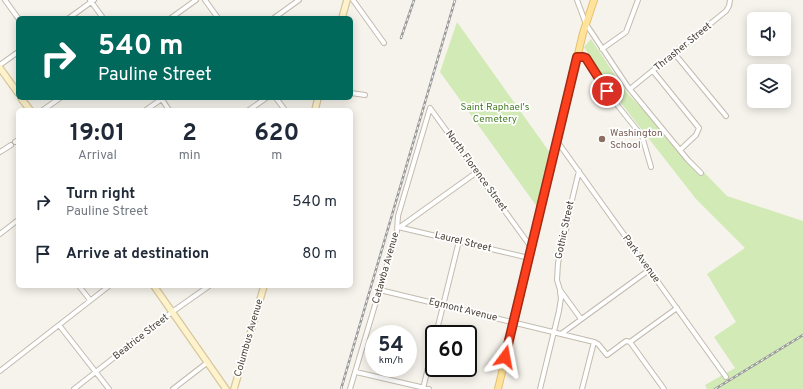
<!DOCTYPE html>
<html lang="en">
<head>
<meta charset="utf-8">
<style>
	body { margin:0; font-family:Overpass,sans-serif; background:#f2f2f3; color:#1f2937; height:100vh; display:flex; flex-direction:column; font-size:15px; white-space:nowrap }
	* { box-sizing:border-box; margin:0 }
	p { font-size:13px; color:#747a83 }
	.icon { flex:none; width:22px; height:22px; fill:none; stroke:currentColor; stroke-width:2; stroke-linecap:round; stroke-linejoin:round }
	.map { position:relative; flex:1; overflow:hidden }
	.sheet { position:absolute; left:16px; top:108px; width:337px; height:180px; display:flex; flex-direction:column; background:#fff; border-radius:6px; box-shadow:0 2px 10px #0003 }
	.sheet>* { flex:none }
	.banner { position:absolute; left:16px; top:16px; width:337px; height:84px; border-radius:6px; box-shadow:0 2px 10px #0003; background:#00695c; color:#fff; overflow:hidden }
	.fabs { position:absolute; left:747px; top:12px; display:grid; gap:8px }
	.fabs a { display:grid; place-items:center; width:44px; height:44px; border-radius:6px; background:#fff; box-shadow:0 2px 10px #0003; font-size:20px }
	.speed { position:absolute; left:365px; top:325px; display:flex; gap:8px; font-size:20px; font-weight:700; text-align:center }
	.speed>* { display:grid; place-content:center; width:52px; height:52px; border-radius:50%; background:#fff; box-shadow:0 2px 10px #0003; line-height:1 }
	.speed small { font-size:10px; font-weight:400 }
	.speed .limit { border:2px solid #111; border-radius:6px; background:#fff; color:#111 }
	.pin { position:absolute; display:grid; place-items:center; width:34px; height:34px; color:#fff; margin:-17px; border:2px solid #fff; border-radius:50%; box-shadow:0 1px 4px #0007 }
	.me { position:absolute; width:44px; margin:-22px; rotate:13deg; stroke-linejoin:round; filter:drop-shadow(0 0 3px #0008) }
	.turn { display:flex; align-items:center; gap:14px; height:84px; padding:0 16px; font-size:18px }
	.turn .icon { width:52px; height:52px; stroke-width:2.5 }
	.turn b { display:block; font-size:28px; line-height:34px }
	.eta { display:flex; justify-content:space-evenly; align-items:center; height:68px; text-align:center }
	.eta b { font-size:24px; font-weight:700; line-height:28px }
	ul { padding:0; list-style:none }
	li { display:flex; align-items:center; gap:12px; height:52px; padding:0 16px }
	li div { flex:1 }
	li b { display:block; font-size:15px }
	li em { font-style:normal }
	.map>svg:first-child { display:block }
</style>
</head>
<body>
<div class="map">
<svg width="803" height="389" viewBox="0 0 803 389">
	<rect width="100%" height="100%" fill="#f6f3ec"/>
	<!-- green -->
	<path fill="#d2eab5" d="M457,22l96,135 -13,54 -100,-139z
		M591,39l36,54 100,103 76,25v168h-96l-2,-4 30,-17 -21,-31 22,-15 -29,-48 38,-26 -49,-49 -75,-96 -37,-56z"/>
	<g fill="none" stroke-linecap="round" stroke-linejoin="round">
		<defs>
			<path id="street" d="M5,0l13,18
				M90,0l13,18
				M205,0l13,18
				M353,0l31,43
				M577,0l9,24 42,63 60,73 13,13
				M69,18l25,-18
				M171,18l25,-18
				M274,18l25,-18
				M602,49l24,-17 12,-32
				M674,53l52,63
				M577,57h6l3,1 24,38 32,40 9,31
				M0,65l18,-13
				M653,71l46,57 -3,7 -16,15
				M630,89l96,-78 3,-5 1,-6
				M351,93l14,2
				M161,98l8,12
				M276,98l9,12
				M43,110l17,-12
				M146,110l17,-12
				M249,110l17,-12
				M557,141l169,236
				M15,142l3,-2
				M0,152l11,-7
				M579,171l-8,33 -6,31 -7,28 -1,17 3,10 21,29
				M398,227l131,31
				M400,227l77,-55
				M0,234l18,-14
				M79,286l11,14
				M380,290l214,52 4,2 9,11 19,-14 4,1
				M59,325l50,64
				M436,334l23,-93
				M561,334l88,-64
				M630,342l34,47
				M630,342l47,-34
				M0,371l109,-85
				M356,372l73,17
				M74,389l98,-77 37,-26
				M173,389l35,-27
				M350,389l47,-158 1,-15 32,-108 101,139
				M423,389l11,-47
				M540,389l19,-78 2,-13 -1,-6
				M582,389l12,-47"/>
			<path id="secondary" d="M342,18l5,-18
				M0,68l18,25
				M21,98l9,12
				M315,110l3,-12
				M154,286l72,103
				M234,389l30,-103"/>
			<path id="primary" d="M498,389l85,-356 11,-33"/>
		</defs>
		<!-- street casing -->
		<use href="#street" stroke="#c2bbae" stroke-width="6"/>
		<!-- secondary casing -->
		<use href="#secondary" stroke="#d6c79b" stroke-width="8"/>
		<!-- primary casing -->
		<use href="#primary" stroke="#e6c16a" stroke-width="8"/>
		<!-- street -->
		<use href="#street" stroke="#fff" stroke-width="4"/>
		<!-- secondary -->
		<use href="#secondary" stroke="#fff3cd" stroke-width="5.5"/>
		<!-- primary -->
		<use href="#primary" stroke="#ffe39c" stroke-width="6"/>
		<defs>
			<path id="rail" d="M401,38l13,-38
				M341,389l114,-389
				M715,389l88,-54"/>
		</defs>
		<!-- rail casing -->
		<use href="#rail" stroke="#9a9a9a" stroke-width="2.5"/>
		<!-- rail -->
		<use href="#rail" stroke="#fff" stroke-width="1" stroke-dasharray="3" stroke-linecap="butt"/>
	</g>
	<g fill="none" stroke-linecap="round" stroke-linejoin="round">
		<defs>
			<path id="route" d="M505,357l72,-300h6l3,1 21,33"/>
		</defs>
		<!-- route casing -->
		<use href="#route" stroke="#a42913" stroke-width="10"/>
		<!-- route -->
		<use href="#route" stroke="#fc3f1d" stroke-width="7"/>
	</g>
	<!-- markers -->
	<circle fill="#8d6e63" stroke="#fff" stroke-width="1.5" cx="602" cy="139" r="4"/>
	<g text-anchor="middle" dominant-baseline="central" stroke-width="3.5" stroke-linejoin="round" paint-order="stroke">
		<!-- street labels -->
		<g font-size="10" fill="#4b4439" stroke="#fff">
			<text transform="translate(683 47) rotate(-39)">Thrasher Street</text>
			<text transform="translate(476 171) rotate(54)">North Florence Street</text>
			<text transform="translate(565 230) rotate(-78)">Gothic Street</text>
			<text transform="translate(463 242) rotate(14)">Laurel Street</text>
			<text transform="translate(641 259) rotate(54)">Park Avenue</text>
			<text transform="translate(386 268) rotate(-74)">Catawba Avenue</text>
			<text transform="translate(463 310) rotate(14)">Egmont Avenue</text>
			<text transform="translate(141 337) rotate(-38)">Beatrice Street</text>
			<text transform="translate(249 338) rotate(-74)">Columbus Avenue</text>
		</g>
		<!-- park labels -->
		<g font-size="10" fill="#4a7f2a" stroke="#fff">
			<text x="495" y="107">Saint Raphael's<tspan x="495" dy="12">Cemetery</tspan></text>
		</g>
		<!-- education labels -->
		<g font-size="10" fill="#785e54" stroke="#fff" text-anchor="start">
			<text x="610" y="133">Washington<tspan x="610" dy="12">School</tspan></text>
		</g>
	</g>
</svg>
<div class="fabs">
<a><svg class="icon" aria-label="sound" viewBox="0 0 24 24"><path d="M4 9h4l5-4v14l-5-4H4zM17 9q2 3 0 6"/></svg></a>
<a><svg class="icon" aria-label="layers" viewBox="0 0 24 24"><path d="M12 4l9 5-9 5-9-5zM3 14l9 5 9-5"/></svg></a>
</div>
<div class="speed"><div>54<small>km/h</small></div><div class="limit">60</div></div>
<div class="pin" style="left:607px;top:91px;background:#d93025"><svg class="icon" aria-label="arrive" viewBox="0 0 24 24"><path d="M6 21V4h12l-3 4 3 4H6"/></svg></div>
<svg class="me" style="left:505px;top:357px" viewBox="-20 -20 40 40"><path d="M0-17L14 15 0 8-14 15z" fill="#fc3f1d" stroke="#fff" stroke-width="4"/></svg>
<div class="banner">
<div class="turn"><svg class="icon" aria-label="right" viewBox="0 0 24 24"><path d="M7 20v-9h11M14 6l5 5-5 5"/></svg><div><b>540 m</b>Pauline Street</div></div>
</div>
<section class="sheet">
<div class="eta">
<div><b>19:01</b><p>Arrival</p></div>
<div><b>2</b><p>min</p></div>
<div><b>620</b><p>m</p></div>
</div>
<ul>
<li><svg class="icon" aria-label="right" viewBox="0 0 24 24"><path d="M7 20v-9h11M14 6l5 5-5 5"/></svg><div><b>Turn right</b><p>Pauline Street</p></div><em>540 m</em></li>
<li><svg class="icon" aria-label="arrive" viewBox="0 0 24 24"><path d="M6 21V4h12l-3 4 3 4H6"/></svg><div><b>Arrive at destination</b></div><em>80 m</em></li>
</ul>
</section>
</div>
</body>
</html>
